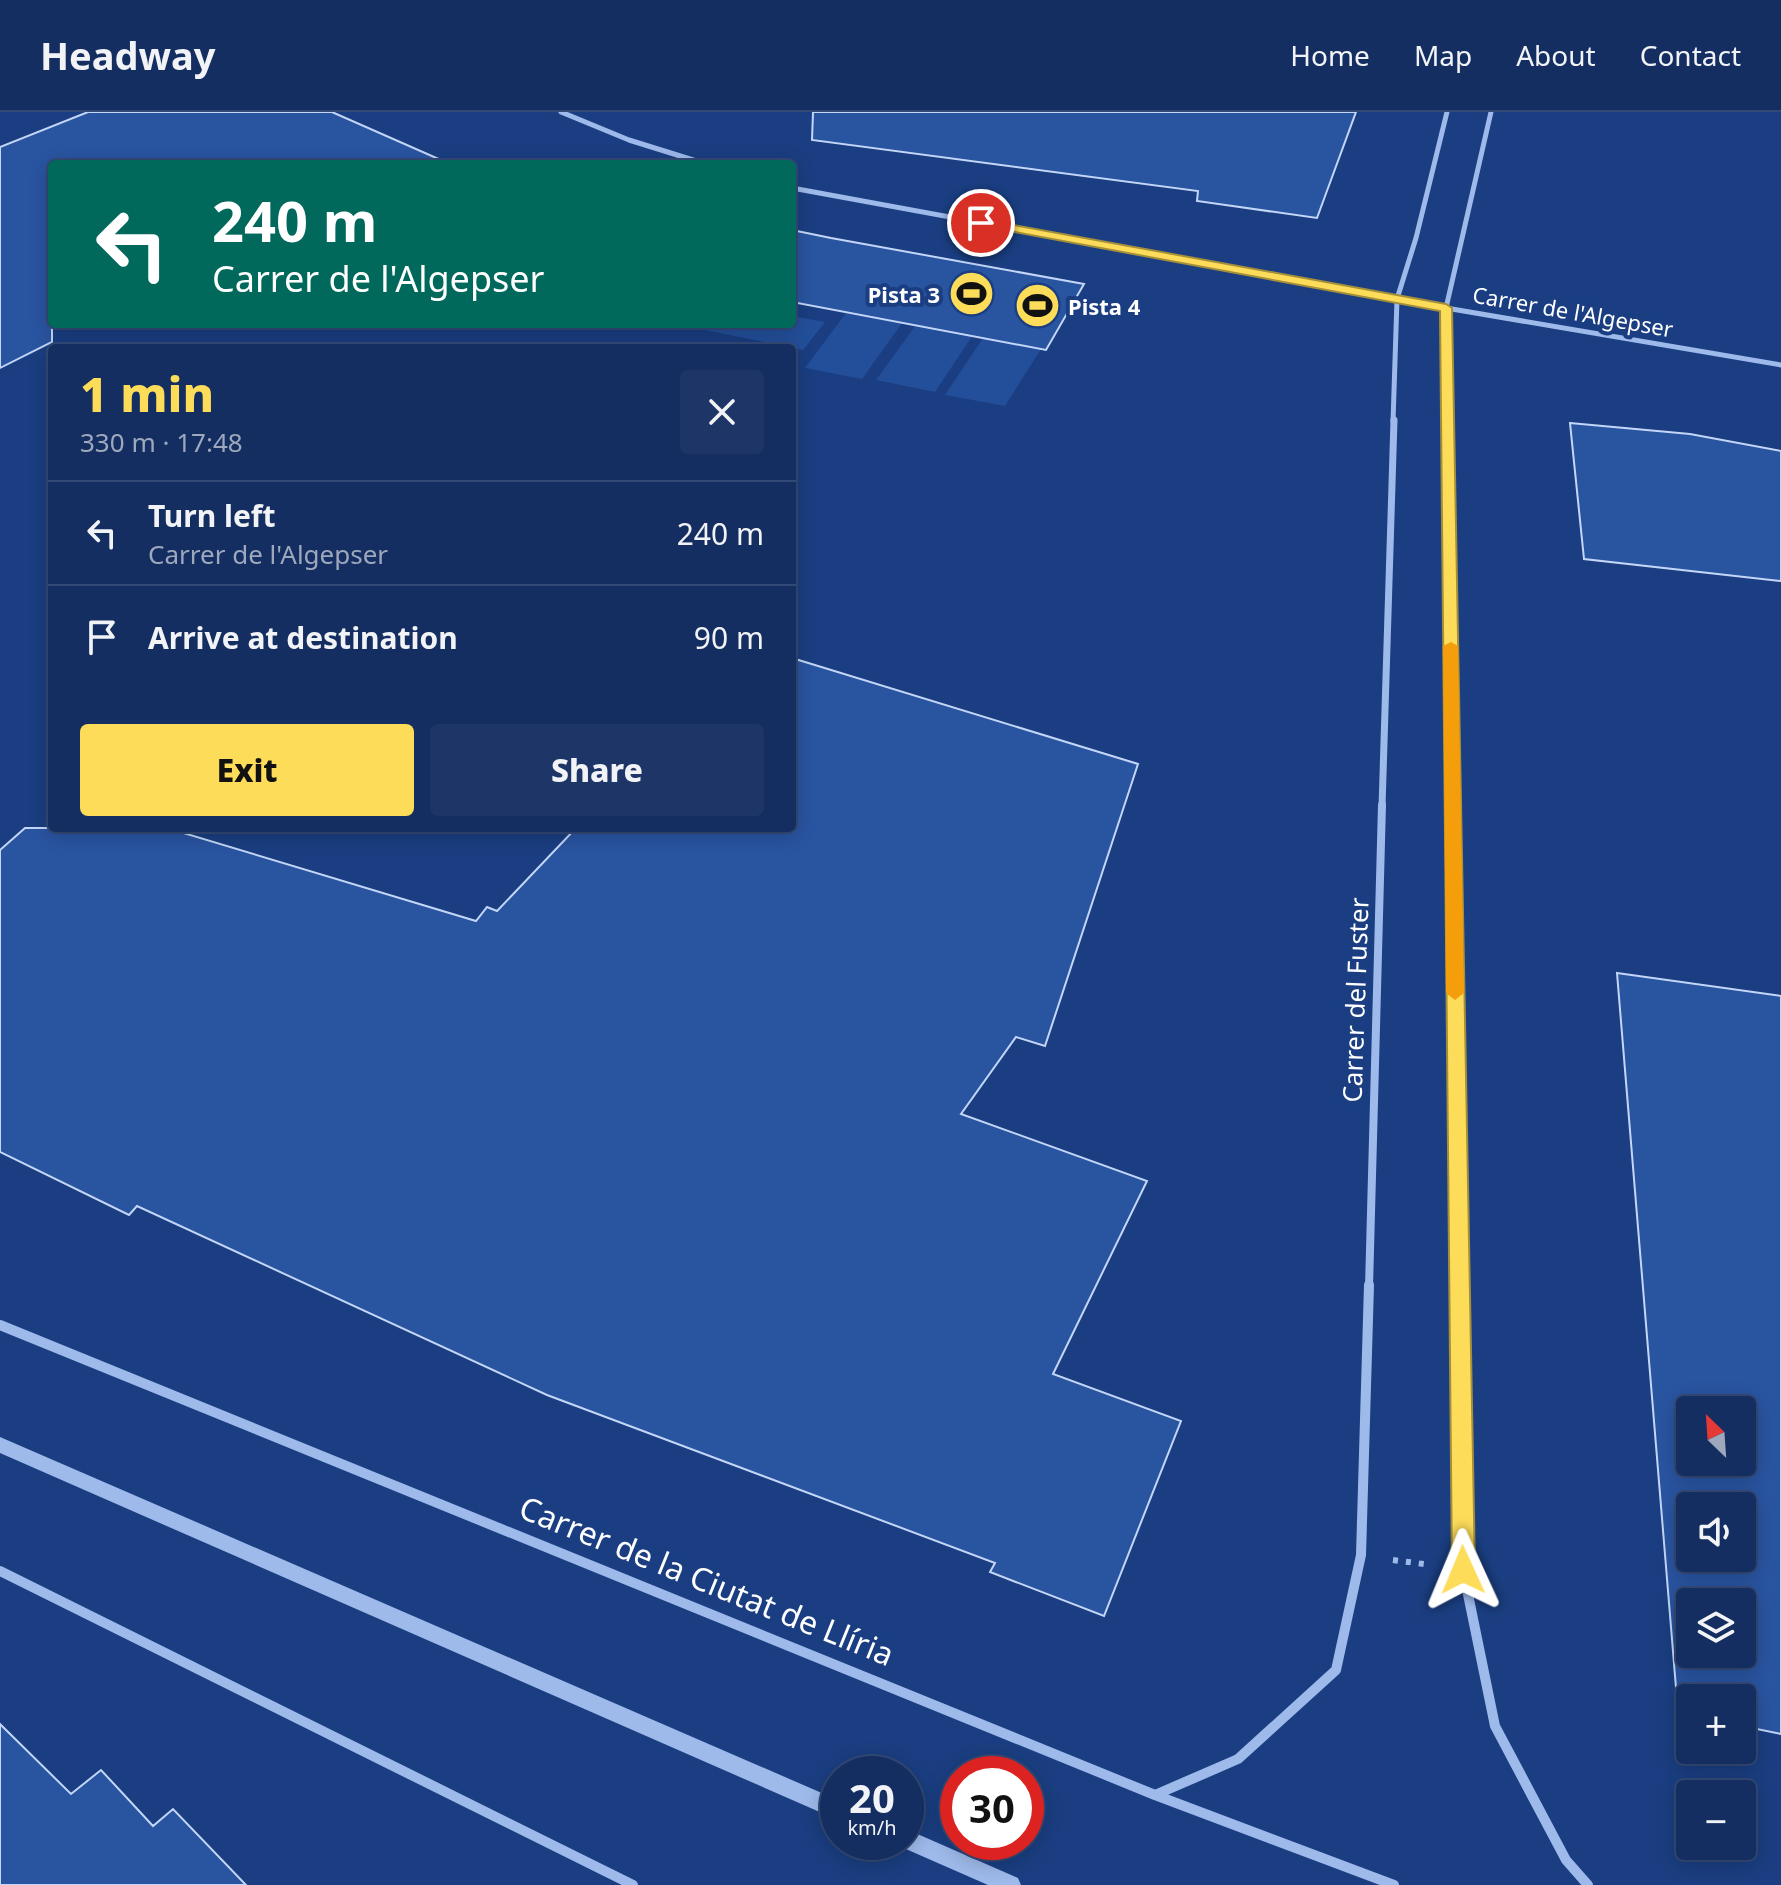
<!DOCTYPE html>
<html lang="en">
<head>
<meta charset="utf-8">
<style>
	body { margin:0; font-family:"Noto Sans",sans-serif; background:#1d3667; color:#f1f3f6; height:100vh; display:flex; flex-direction:column; font-size:30px; white-space:nowrap }
	* { box-sizing:border-box; margin:0 }
	p { font-size:26px; color:#9da8bd }
	.icon { flex:none; width:44px; height:44px; fill:none; stroke:currentColor; stroke-width:2; stroke-linecap:round; stroke-linejoin:round }
	.map { position:relative; flex:1; overflow:hidden }
	.drawer { position:absolute; left:48px; top:232px; width:748px; height:488px; display:flex; flex-direction:column; background:#142e61; border-radius:8px; box-shadow:0 4px 20px #0003,0 0 0 2px #334a76 }
	.drawer>* { flex:none }
	.banner { position:absolute; left:48px; top:48px; width:748px; height:168px; border-radius:8px; box-shadow:0 4px 20px #0003,0 0 0 2px #334a76; background:#00695c; color:#fff; overflow:hidden }
	.needle { width:52px; rotate:335deg }
	.buttons { position:absolute; left:1676px; top:1284px; display:grid; gap:16px }
	.buttons a { display:grid; place-items:center; width:80px; height:80px; border-radius:8px; background:#142e61; box-shadow:0 4px 20px #0003,0 0 0 2px #334a76; font-size:40px }
	.speed { position:absolute; left:820px; top:1644px; display:flex; gap:16px; font-size:40px; font-weight:700; text-align:center }
	.speed>* { display:grid; place-content:center; width:104px; height:104px; border-radius:50%; background:#142e61; box-shadow:0 4px 20px #0003,0 0 0 2px #334a76; line-height:1 }
	.speed small { font-size:20px; font-weight:400 }
	.speed .limit { border:12px solid #d22; background:#fff; color:#111 }
	.pin { position:absolute; display:grid; place-items:center; width:68px; height:68px; color:#fff; margin:-34px; border:4px solid #fff; border-radius:50%; box-shadow:0 2px 8px #0007 }
	.me { position:absolute; width:88px; margin:-44px; rotate:359deg; stroke-linejoin:round; filter:drop-shadow(0 0 6px #0008) }
	.turn { display:flex; align-items:center; gap:28px; height:168px; padding:0 32px; font-size:36px }
	.turn .icon { width:104px; height:104px; stroke-width:2.5 }
	.turn b { display:block; font-size:56px; line-height:68px }
	.round { display:grid; place-items:center; flex:none; width:84px; height:84px; border-radius:8px; background:#1d3667 }
	.overview { display:flex; align-items:center; justify-content:space-between; height:136px; padding:0 32px }
	h1 { font-size:48px; font-weight:800; line-height:60px; color:#fddc5a }
	.action { display:flex; gap:16px; margin-top:auto; padding:16px 32px }
	.action a { flex:1; height:92px; border-radius:8px; background:#fddc5a; color:#111; font-size:32px; font-weight:800; line-height:92px; text-align:center }
	.action a+a { background:#1d3667; color:#f1f3f6 }
	ul { padding:0; list-style:none }
	li { display:flex; align-items:center; gap:24px; height:104px; padding:0 32px; border-top:2px solid #334a76 }
	li div { flex:1 }
	li b { display:block; font-size:30px }
	li em { font-style:normal }
	header { display:flex; align-items:center; gap:48px; box-sizing:border-box; height:112px; padding:0 40px; background:#142e61; border-bottom:2px solid #334a76 }
	header strong { font-size:38px }
	nav { display:flex; gap:44px; margin-inline-start:auto; font-size:28px }
	.map>svg:first-child { display:block }
</style>
</head>
<body>
<header>
<strong>Headway</strong>
<nav><a>Home</a><a>Map</a><a>About</a><a>Contact</a></nav>
</header>
<div class="map">
<svg width="1781" height="1773" viewBox="0 0 1781 1773">
	<rect width="100%" height="100%" fill="#1a3e81"/>
	<!-- green -->
	<path fill="#234f9a" d="M846,201l56,10 -40,56 -57,-11z
		M792,204l33,6 -22,28 -107,-22 4,-4h92z
		M916,213l57,10 -38,57 -59,-12z
		M983,226l58,11 -36,57 -60,-11z"/>
	<!-- building -->
	<path fill="#2954a0" stroke="#c3d6f8" stroke-width="2" fill-rule="evenodd" d="M88,0h244l118,52h-398v178l-52,26v-221z
		M813,0h543l-39,106 -120,-17 1,-10 -386,-51z
		M792,118l39,8 253,46 -38,66 -254,-48z
		M1570,311l120,11 91,17v130l-197,-22z
		M792,546l346,106 -93,282 -29,-9 -55,77 186,67 -94,193 128,47 -77,195 -114,-44 5,-9 -448,-168 -410,-189 -8,9 -129,-63v-302l25,-22h142l309,93 11,-14 10,4 79,-83h216z
		M1617,861l164,23v738l-39,-8v-28h-52v17l-12,-3zM1690,1298h52v52h-52zM1690,1394h52v52h-52zM1690,1490h52v52h-52z
		M0,1612l71,70 30,-24 52,56 20,-17 73,76h-246z"/>
	<g fill="none" stroke-linecap="round" stroke-linejoin="round">
		<!-- path -->
		<path stroke="#9ebaeb" stroke-width="6" stroke-dasharray="5 8" stroke-linecap="butt" d="M1393,1448l38,5"/>
		<!-- minor-far3 -->
		<path stroke="#9ebaeb" stroke-width="5" d="M561,0l68,28 77,24
			M792,76l654,120 335,57
			M1393,310l4,-123 19,-61 31,-126
			M1448,310l-2,-114 45,-196"/>
		<!-- minor-far2 -->
		<path stroke="#9ebaeb" stroke-width="7" d="M1448,308l5,387
			M1382,695l12,-387"/>
		<!-- minor-far1 -->
		<path stroke="#9ebaeb" stroke-width="8" d="M1453,693l6,482
			M1369,1175l13,-482"/>
		<!-- minor -->
		<path stroke="#9ebaeb" stroke-width="10" d="M1459,1173l4,285 32,156 71,134 22,25
			M0,1213l1155,470 239,90
			M0,1459l633,314
			M1155,1683l83,-36 98,-89 25,-115 8,-270"/>
		<!-- tertiary -->
		<path fill="#9ebaeb" fill-rule="evenodd" d="M0,1325l838,363v20l-838,-367z
			M906,1717l112,49 3,7h-33l-89,-39 -2,-4h9z"/>
	</g>
	<!-- route -->
	<path fill="#fddc5a" stroke="#a48f3a" stroke-width="2" d="M981,107l465,85 6,4 23,1262 -3,8 -9,3 -8,-3 -3,-8 -12,-1259 -463,-86v-5z"/>
	<!-- slow -->
	<path fill="#f59e0b" d="M1451,530l7,4 6,347 -9,7 -9,-7 -3,-347z"/>
	<!-- icons -->
	<defs>
		<symbol id="stadium-disc" viewBox="-11 -11 22 22"><circle r="9.5" fill="#fddc5a" stroke="#1a3e81"/><path d="M0-5a6.5 5 0 1 0 0 10a6.5 5 0 1 0 0-10ZM-3.5-1.8h7v3.6h-7Z" fill="#111"/></symbol>
	</defs>
	<g fill-rule="evenodd">
		<use href="#stadium-disc" x="946" y="156" width="51" height="51"/>
		<use href="#stadium-disc" x="1012" y="168" width="51" height="51"/>
	</g>
	<g text-anchor="middle" dominant-baseline="central" stroke-width="8" stroke-linejoin="round" paint-order="stroke">
		<!-- far-poi labels -->
		<g font-size="22" font-weight="bold" fill="#fff" stroke="#1a3e81" text-anchor="end">
			<text x="940" y="182">Pista 3</text>
			<text x="1068" y="194" text-anchor="start">Pista 4</text>
		</g>
		<!-- far-street labels -->
		<g font-size="22" fill="#fff" stroke="#1a3e81">
			<text transform="translate(1573 199) rotate(10)">Carrer de l'Algepser</text>
		</g>
		<!-- street labels -->
		<g font-size="26" fill="#fff" stroke="#1a3e81">
			<text transform="translate(1355 888) rotate(-88)">Carrer del Fuster</text>
		</g>
		<!-- near-street labels -->
		<g font-size="32" fill="#fff" stroke="#1a3e81">
			<text transform="translate(707 1468) rotate(22)">Carrer de la Ciutat de Llíria</text>
		</g>
	</g>
</svg>
<div class="buttons">
<a><svg class="needle" viewBox="-14 -14 28 28"><path d="M0-13l5 13h-10z" fill="#e53935"/><path d="M0 13l5-13h-10z" fill="#9da8bd"/></svg></a>
<a><svg class="icon" aria-label="sound" viewBox="0 0 24 24"><path d="M4 9h4l5-4v14l-5-4H4zM17 9q2 3 0 6"/></svg></a>
<a><svg class="icon" aria-label="layers" viewBox="0 0 24 24"><path d="M12 4l9 5-9 5-9-5zM3 14l9 5 9-5"/></svg></a>
<a>+</a>
<a>−</a>
</div>
<div class="speed"><div>20<small>km/h</small></div><div class="limit">30</div></div>
<div class="pin" style="left:981px;top:111px;background:#d93025"><svg class="icon" aria-label="arrive" viewBox="0 0 24 24"><path d="M6 21V4h12l-3 4 3 4H6"/></svg></div>
<svg class="me" style="left:1463px;top:1458px" viewBox="-20 -20 40 40"><path d="M0-17L14 15 0 8-14 15z" fill="#fddc5a" stroke="#fff" stroke-width="4"/></svg>
<div class="banner">
<div class="turn"><svg class="icon" aria-label="left" viewBox="0 0 24 24"><path d="M17 20v-9H6M10 6l-5 5 5 5"/></svg><div><b>240 m</b>Carrer de l'Algepser</div></div>
</div>
<section class="drawer">
<div class="overview"><div><h1>1 min</h1><p>330 m · 17:48</p></div><a class="round"><svg class="icon" aria-label="close" viewBox="0 0 24 24"><path d="M6 6l12 12M18 6L6 18"/></svg></a></div>
<ul>
<li><svg class="icon" aria-label="left" viewBox="0 0 24 24"><path d="M17 20v-9H6M10 6l-5 5 5 5"/></svg><div><b>Turn left</b><p>Carrer de l'Algepser</p></div><em>240 m</em></li>
<li><svg class="icon" aria-label="arrive" viewBox="0 0 24 24"><path d="M6 21V4h12l-3 4 3 4H6"/></svg><div><b>Arrive at destination</b></div><em>90 m</em></li>
</ul>
<div class="action"><a>Exit</a><a>Share</a></div>
</section>
</div>
</body>
</html>
